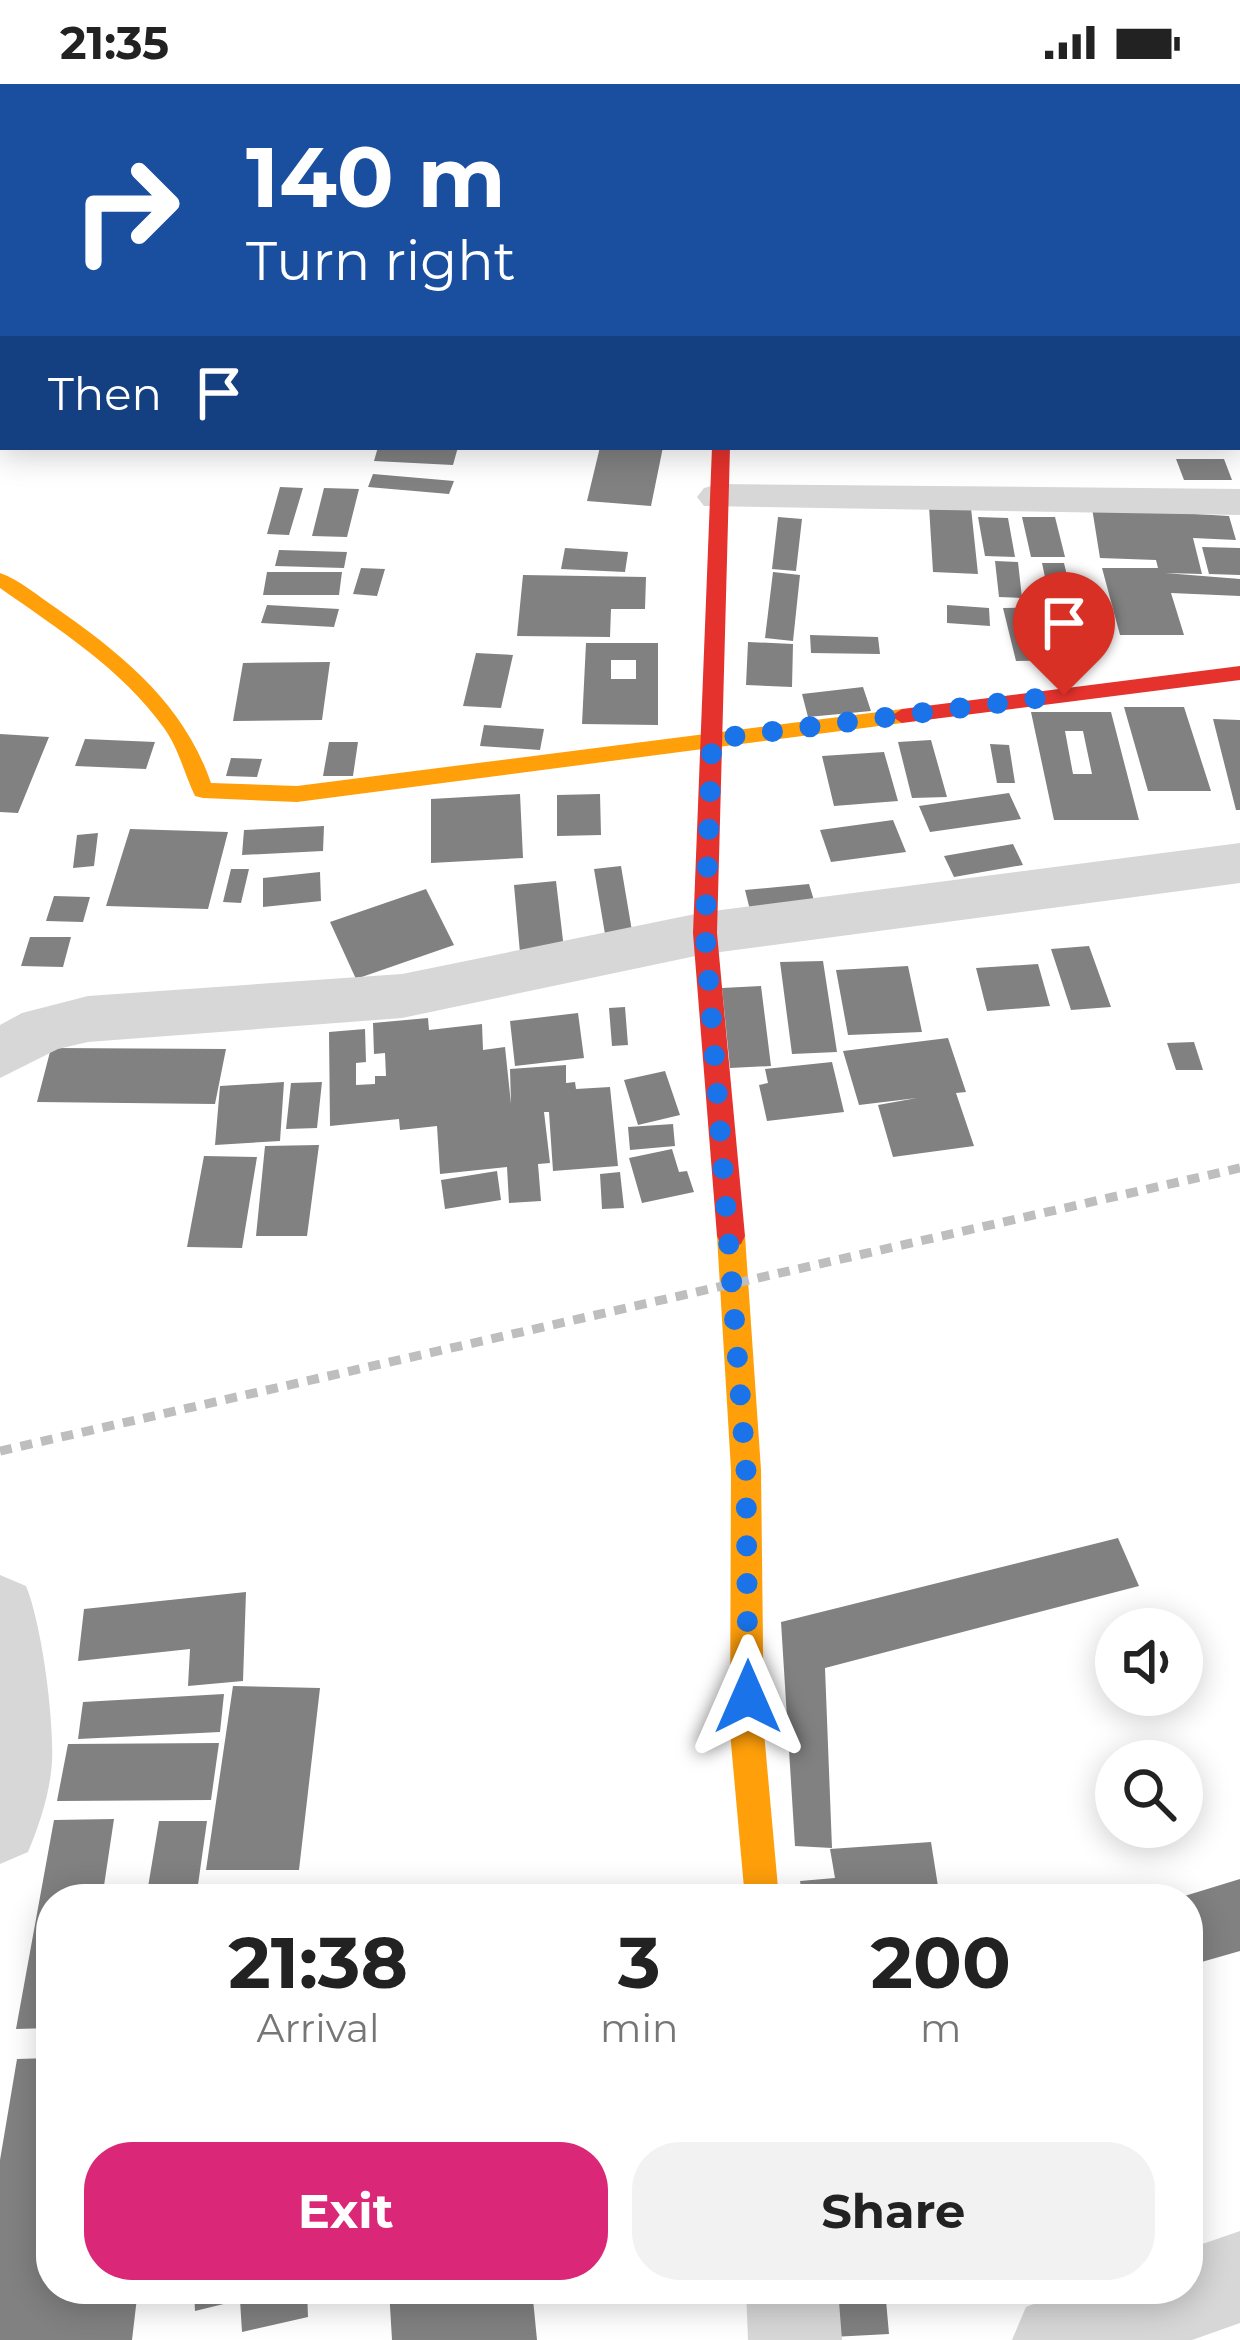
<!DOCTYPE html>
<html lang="en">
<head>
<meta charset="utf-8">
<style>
	body { margin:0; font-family:Montserrat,sans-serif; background:#f2f2f2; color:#222; height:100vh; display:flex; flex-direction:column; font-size:45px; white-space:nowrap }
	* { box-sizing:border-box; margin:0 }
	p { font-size:39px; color:#767676 }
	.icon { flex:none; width:66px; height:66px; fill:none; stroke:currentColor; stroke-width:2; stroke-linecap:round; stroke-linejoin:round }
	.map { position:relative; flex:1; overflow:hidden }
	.side { position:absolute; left:36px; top:1800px; width:1167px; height:420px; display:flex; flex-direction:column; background:#fff; border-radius:48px; box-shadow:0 6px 30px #0003 }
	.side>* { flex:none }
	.guide { position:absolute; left:0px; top:0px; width:1242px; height:366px; box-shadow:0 6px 30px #0003; background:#1a4fa0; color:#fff; overflow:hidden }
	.tools { position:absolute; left:1095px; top:1524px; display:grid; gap:24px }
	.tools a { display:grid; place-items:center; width:108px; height:108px; border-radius:50%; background:#fff; box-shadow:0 6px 30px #0003; font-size:60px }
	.pin { position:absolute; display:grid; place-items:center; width:102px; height:102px; color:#fff; margin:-123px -51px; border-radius:50% 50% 50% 0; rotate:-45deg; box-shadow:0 0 12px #0007 }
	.pin .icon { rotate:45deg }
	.me { position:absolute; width:132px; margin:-66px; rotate:0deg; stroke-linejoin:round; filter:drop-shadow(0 0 9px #0008) }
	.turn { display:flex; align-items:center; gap:42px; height:252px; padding:0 48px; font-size:54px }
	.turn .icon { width:156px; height:156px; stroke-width:2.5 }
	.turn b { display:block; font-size:84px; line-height:102px }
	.then { display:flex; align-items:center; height:114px; padding:0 48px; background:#0003; gap:24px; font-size:45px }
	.eta { display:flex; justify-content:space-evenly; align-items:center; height:204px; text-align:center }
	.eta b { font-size:72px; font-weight:700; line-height:84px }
	.primary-button { display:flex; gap:24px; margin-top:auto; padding:24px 48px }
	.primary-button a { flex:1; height:138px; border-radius:48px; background:#db2777; color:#fff; font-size:48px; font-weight:700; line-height:138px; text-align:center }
	.primary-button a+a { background:#f2f2f2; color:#222 }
	.status { display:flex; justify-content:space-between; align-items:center; height:84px; padding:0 60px; background:#fff; direction:ltr }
	.status svg { height:33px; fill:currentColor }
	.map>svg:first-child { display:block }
</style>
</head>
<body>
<div class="status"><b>21:35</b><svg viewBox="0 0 49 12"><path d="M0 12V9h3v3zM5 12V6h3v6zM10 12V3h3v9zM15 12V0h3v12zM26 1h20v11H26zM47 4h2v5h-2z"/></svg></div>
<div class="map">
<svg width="1240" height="2256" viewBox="0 0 1240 2256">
	<rect width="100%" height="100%" fill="#fff"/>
	<!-- building -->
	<path fill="#818181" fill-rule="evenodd" d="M378,363h80l-5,18 -79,-4z
		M600,363h63l-12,59 -64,-5z
		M1176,375h48l8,21h-48z
		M373,390l81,7 -5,13 -81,-7z
		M280,403l23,1 -14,47 -22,-1z
		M324,404l35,1 -12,48 -35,-1z
		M929,422l42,2 7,66 -45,-2z
		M1092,424l137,8 7,24 -43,-2 9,36 -37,-1 75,6v17l-69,-3 13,42h-64l-18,-67h56l-2,-8 -56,-2z
		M778,433l24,2 -6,52 -24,-2z
		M978,433l30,1 7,39 -30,-1z
		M1022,433h33l10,40h-34z
		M1202,463l38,1v27l-31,-1z
		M565,464l63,4 -3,20 -64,-3z
		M279,466l68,2 -3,16 -69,-2z
		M995,477l23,1 4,36 -23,-1z
		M1042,479h22l8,33h-23z
		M361,484l24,1 -8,27 -24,-2z
		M267,488h75l-3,23h-76z
		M773,488l27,3 -7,66 -28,-3z
		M523,491l123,2 -1,32h-34l-1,28 -93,-1z
		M267,521l72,4 -5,18 -73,-4z
		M947,521l42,3 1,18 -43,-3z
		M1064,523l16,53 -64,1 -13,-53z
		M810,551l68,2 2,17 -69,-1z
		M748,558l45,2 -1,43 -46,-2z
		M586,559h72v82l-76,-1zM611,576h25v19h-25z
		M476,569l37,2 -12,53 -38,-2z
		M330,578l-8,58 -89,1 10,-58z
		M863,603l8,24 -63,6 -6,-23z
		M1124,623h60l27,84h-63z
		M1031,628h80l28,108h-85zM1065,647h18l9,43h-19z
		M1213,635l27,1v90h-4z
		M484,641l60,4 -4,21 -60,-4z
		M0,650l49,3 -31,76 -18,-1z
		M85,655l70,3 -9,27 -71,-3z
		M931,656l16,57 -35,1 -14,-56z
		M329,658h29l-5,34h-30z
		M990,660l19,1 6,38h-18z
		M884,668l14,49 -64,5 -12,-50z
		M231,674l31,1 -5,18 -31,-1z
		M1009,709l12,26 -91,13 -11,-26z
		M520,710l3,64 -92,5v-64z
		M600,710l1,41 -44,1v-41z
		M893,736l13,32 -75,10 -11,-32z
		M324,742l-1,25 -81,4 2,-25z
		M130,745l98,3 -20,77 -102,-3z
		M98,749l-4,33 -21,2 4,-33z
		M1013,760l10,21 -69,12 -10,-21z
		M621,782l11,65 -27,3 -11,-65z
		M231,785h18l-8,34 -18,-1z
		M320,788l1,29 -58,6v-29z
		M556,797l8,68 -44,4 -6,-68z
		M809,800l7,23 -65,7 -6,-24z
		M426,805l28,56 -98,34 -26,-57z
		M54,812l36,1 -7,25 -37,-1z
		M30,853h41l-8,30 -42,-1z
		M1089,862l22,61 -40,3 -20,-61z
		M823,877l14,91 -45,2 -12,-92z
		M1038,880l12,42 -63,5 -11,-43z
		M908,882l14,66 -74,3 -12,-65z
		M761,902l10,80 -41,2 -8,-80z
		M625,923l3,38 -16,1 -3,-38z
		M578,929l6,45 -69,8 -5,-45z
		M428,934l1,12 53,-6 1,26 22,-3 6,57 -1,-35 56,-4v18l9,-1 1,7 34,-2 8,79 -65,5 -4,-59h-5l6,51 -12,1 3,37 -32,2 -2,-36 -67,7 -3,-48 -37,4 -1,-11 -69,7 -1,-94 36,-3 1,33 -10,1v22l19,-1v-8h11l-1,-23 -11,1 -1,-31z
		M948,954l18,54 -10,1 18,53 -81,11 -15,-52 39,-7 -58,7 -16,-54z
		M1194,958l9,28h-27l-9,-27z
		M51,964l175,1 -11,55 -178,-2z
		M832,978l12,50 -77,9 -8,-36 9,-2 -3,-14z
		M665,987l15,44 -42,10 -14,-45z
		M284,998l-4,59 -65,4 5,-59z
		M322,998l-5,46 -31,1 5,-46z
		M673,1040l2,22 -45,4 -2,-23z
		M319,1061l-12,91h-51l9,-90z
		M672,1065l7,23 8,-1 7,21 -52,11 -13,-45z
		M204,1072l53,1 -15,91 -55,-1z
		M497,1087l4,29 -56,9 -4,-29z
		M620,1088l4,36 -22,1 -2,-35z
		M1118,1454l21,48 -314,82 7,180 -37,-2 -14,-224z
		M246,1508l-3,89 -55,5 2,-37 -112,12 6,-52z
		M233,1602l87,2 -21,182h-93z
		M224,1610l-4,38 -142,7 5,-37z
		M219,1659l-8,57 -154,1 11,-57z
		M114,1735l-12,80h-51v129l-35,1 38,-209z
		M159,1737h48l-11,78h-50z
		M931,1758l9,57h-137l-3,-18 35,-3 -5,-29z
		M1240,1795v72l-42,12 -10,-24v-40l-10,-1z
		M210,1803l90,3 -1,9h-91z
		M51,1974v231h87l-6,51h-132v-180l17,-101z
		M194,2205h113l1,28 -66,15 -2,-32 -45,11z
		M389,2205h143l5,51h-145z
		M828,2205h57l4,45 -57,3z"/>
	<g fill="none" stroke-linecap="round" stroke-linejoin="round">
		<!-- street -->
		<path fill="#d7d7d7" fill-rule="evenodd" d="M1239,52h1v21h-1z
			M0,132h3v22h-3z
			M1239,163h1v22h-1z
			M1239,264h1v24h-1z
			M719,400l521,5v26l-536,-9 -7,-9 7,-9z
			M1240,759v40l-535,71 -303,64 -314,24 -30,7 -58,29v-53l22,-12 66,-17 314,-22 303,-62z
			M0,1491l26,11c16,39 28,133 26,176 -2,30 -12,62 -24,90l-28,12z
			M1240,2147v92l-48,17h-180l14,-33 45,-18h117v-40z
			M746,2205h92l4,51h-94z"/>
		<!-- slow -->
		<path fill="#ff9f0a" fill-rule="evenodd" d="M0,489c20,7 38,23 56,35 66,46 128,96 155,175l86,3 605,-77 11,7 -11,7 -605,79 -94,-4 -8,-2c-11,-23 -16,-47 -31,-68 -42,-59 -106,-99 -164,-140z
			M731,1140l10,4 4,8 16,234 3,262 15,167h-34l-15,-167 1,-262 -14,-234 4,-8z"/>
		<!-- jam -->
		<path fill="#e5322d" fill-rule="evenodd" d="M712,363h18l-13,486 28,303 -4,8 -10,4 -10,-4 -4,-8 -24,-303z
			M1240,582v14l-338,43 -11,-7 11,-7z"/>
		<!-- rail -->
		<path stroke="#bebebe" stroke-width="9" stroke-dasharray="12 9" stroke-linecap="butt" d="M0,1367l1240,-283"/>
	</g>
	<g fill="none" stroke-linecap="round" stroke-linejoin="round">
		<!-- route -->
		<path stroke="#1a73e8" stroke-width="21" stroke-dasharray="0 37.8" d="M748,1613l-2,-227 -41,-537 7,-194 352,-44"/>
	</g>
</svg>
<div class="tools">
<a><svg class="icon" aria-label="sound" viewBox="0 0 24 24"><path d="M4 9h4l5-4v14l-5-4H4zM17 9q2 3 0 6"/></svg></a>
<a><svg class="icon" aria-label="search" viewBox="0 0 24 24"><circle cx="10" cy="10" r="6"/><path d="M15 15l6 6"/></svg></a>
</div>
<div class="pin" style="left:1064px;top:611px;background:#d93025"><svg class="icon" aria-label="arrive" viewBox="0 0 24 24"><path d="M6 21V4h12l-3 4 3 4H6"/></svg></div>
<svg class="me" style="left:748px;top:1613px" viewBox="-20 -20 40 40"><path d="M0-17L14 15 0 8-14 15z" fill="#1a73e8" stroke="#fff" stroke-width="4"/></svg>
<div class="guide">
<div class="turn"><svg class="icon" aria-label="right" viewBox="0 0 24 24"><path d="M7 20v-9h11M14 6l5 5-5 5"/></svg><div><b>140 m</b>Turn right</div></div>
<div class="then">Then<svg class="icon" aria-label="arrive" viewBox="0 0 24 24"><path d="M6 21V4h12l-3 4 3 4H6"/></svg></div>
</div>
<section class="side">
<div class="eta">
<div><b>21:38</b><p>Arrival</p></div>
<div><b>3</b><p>min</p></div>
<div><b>200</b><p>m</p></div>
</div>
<div class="primary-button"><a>Exit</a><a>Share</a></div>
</section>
</div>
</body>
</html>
